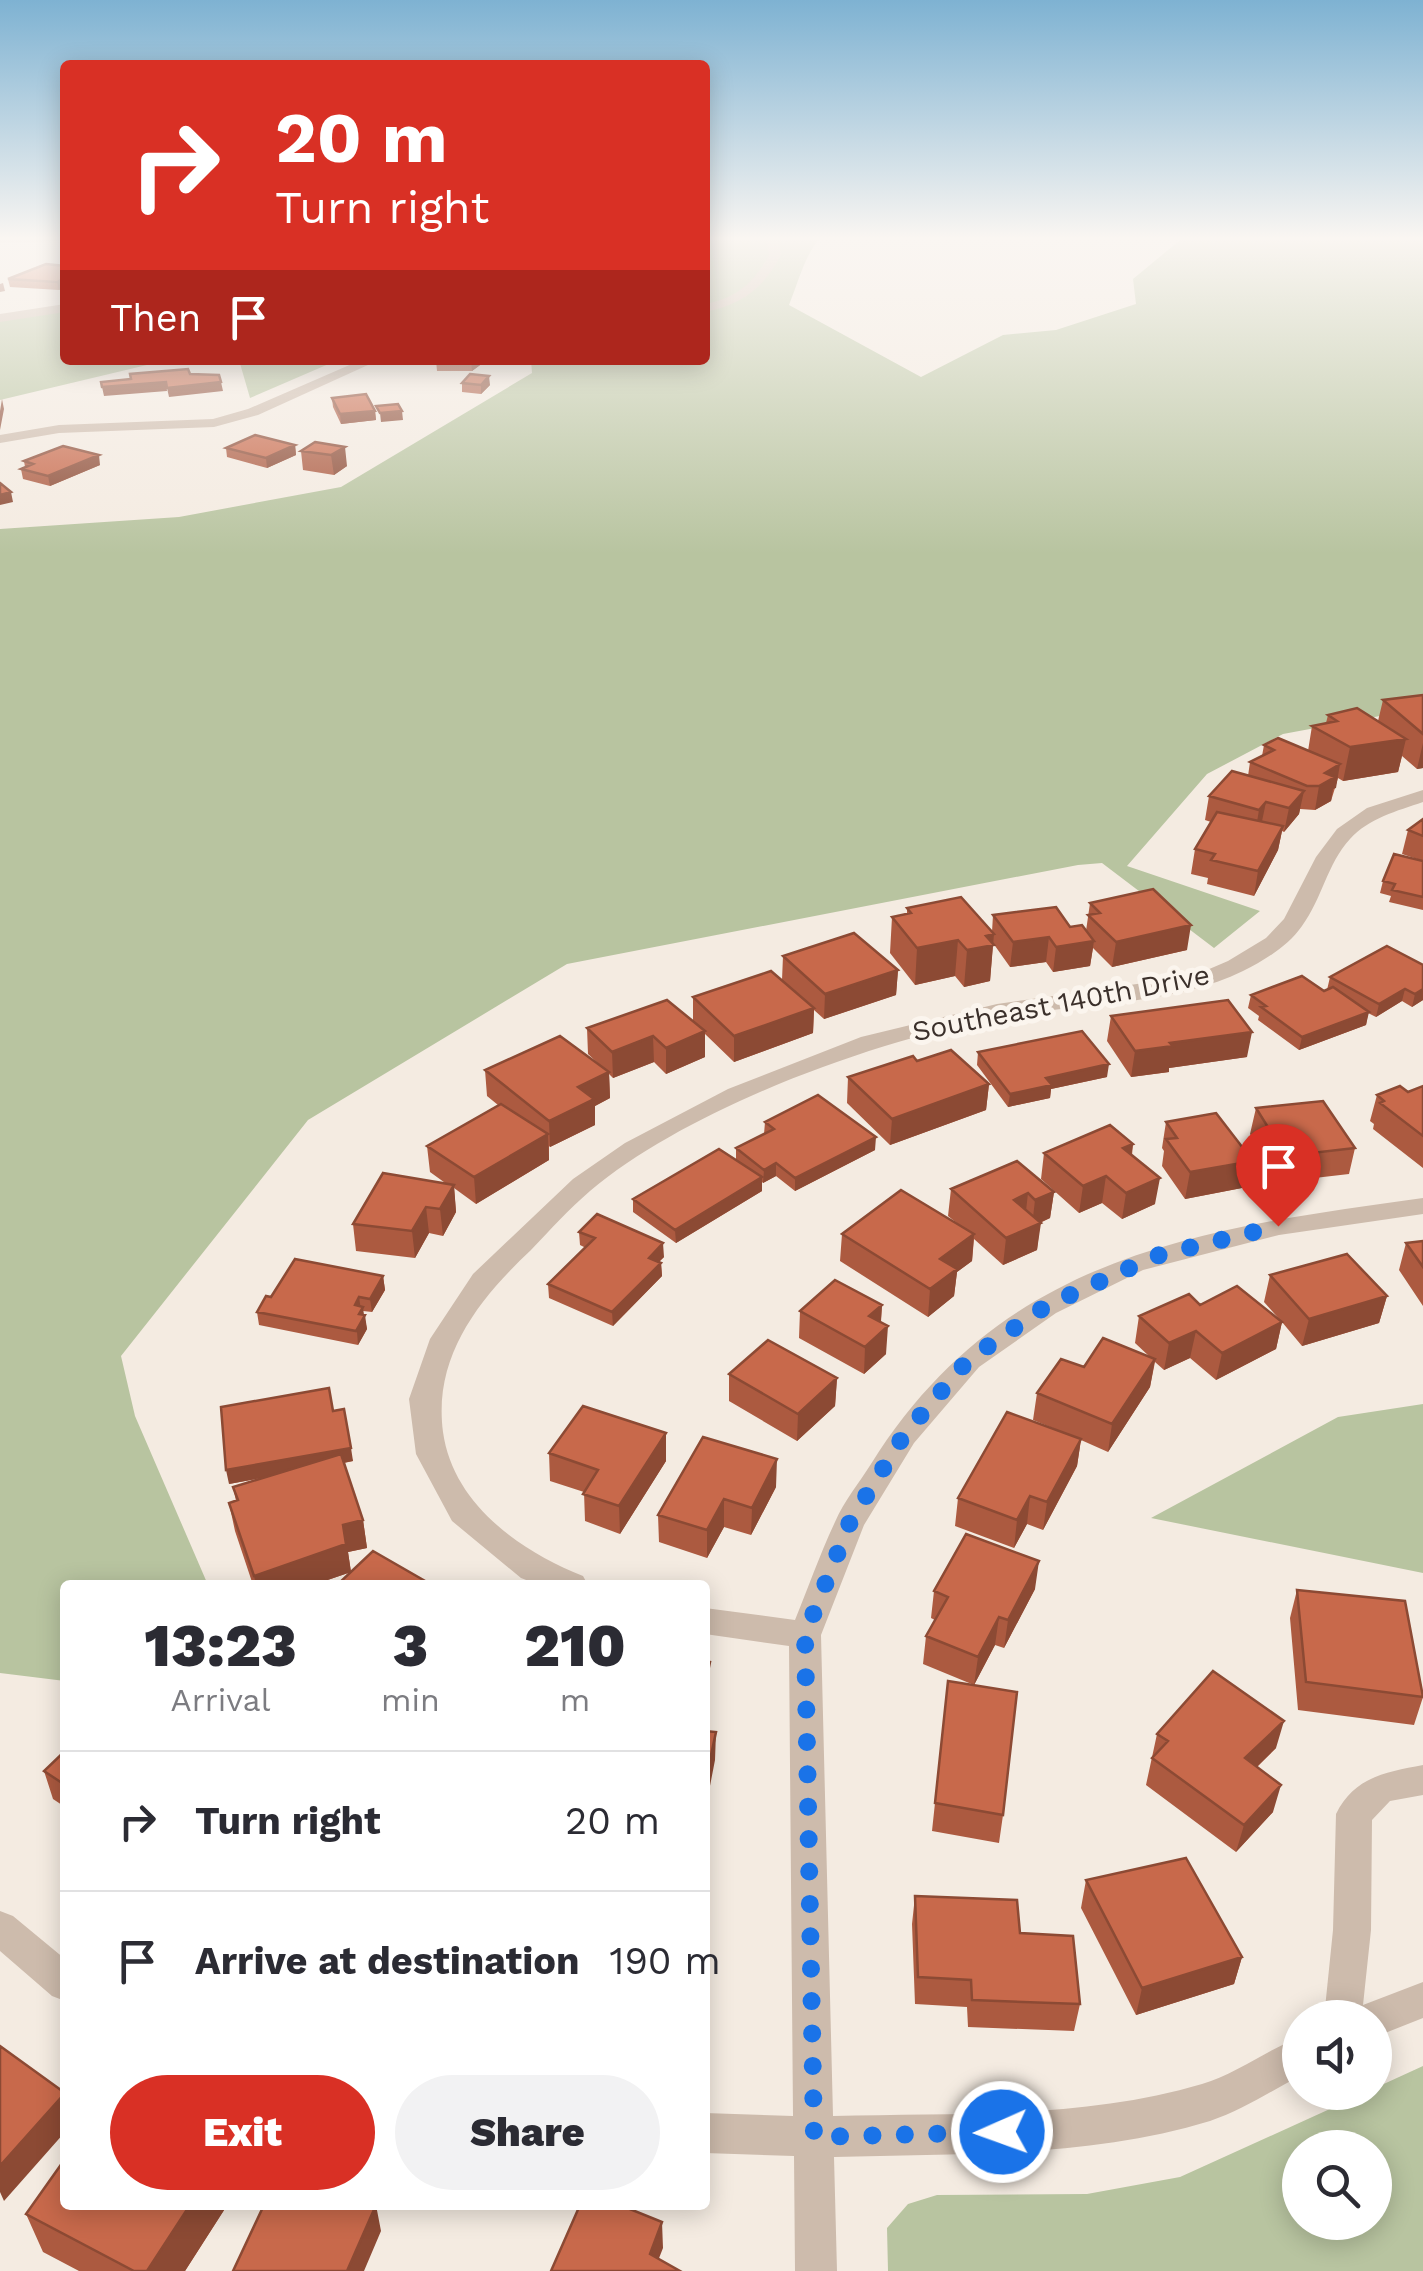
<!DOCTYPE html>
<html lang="en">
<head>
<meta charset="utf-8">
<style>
	body { margin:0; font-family:"Work Sans",sans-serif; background:#f2f2f3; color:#2b2b33; height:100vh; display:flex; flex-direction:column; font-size:38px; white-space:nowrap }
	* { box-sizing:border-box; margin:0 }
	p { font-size:32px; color:#7c7c81 }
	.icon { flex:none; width:55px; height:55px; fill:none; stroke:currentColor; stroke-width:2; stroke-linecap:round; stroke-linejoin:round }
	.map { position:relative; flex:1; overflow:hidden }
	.sheet { position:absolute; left:60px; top:1580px; width:650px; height:630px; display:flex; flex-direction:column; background:#fff; border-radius:10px; box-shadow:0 5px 25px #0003 }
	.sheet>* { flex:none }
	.top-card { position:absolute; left:60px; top:60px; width:650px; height:305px; border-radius:10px; box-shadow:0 5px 25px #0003; background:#d93025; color:#fff; overflow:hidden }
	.tools { position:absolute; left:1282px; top:2000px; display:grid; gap:20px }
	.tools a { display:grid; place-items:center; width:110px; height:110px; border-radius:50%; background:#fff; box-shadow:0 5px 25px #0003; font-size:50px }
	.pin { position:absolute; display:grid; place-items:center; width:85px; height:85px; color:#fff; margin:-102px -42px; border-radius:50% 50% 50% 0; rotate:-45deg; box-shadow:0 0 10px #0007 }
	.pin .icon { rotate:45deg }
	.me { position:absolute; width:110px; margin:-55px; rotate:268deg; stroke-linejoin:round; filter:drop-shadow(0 0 8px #0008) }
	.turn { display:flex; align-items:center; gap:35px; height:210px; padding:0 50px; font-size:45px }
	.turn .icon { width:130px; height:130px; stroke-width:2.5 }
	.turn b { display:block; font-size:70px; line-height:85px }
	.then { display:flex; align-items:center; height:95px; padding:0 50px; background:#0003; gap:20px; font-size:38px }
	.eta { display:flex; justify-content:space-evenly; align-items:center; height:170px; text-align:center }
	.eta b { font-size:60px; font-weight:800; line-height:70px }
	.action { display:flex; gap:20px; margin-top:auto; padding:20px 50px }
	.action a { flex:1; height:115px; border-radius:60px; background:#d93025; color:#fff; font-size:40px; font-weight:800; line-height:115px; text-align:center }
	.action a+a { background:#f2f2f3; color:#2b2b33 }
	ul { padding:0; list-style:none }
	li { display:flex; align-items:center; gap:30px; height:140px; padding:0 50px; border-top:2px solid #e1e1e2 }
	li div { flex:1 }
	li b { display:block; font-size:38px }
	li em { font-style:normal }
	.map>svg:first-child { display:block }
</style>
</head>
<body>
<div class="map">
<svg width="1423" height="2271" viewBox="0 0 1423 2271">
	<rect width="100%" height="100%" fill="#f4ebe1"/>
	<!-- green -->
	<path fill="#b8c4a0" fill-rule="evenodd" d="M705,236h116c-17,21 -22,44 -32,69l132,72 82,-42 53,-5 80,-26 -3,-25 52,-43h238v472l-140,26 -76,40 -80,92 133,45 -46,37 -112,-85 -24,2 -511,99 -259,156 -187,236 14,60 73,169h-143v96l-65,-8v-1144l179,-12 162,-30 191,-114 -1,-13h174z
		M65,311v49h103l-168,40v-79z
		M239,360h99l-88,38z
		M1423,1404v169l-272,-55 187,-101z
		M1423,2066v205h-535l-1,-43 21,-24 29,-9 150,-1 93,-17 185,-84 10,-1v-4zM1300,2148h75v74h-75z"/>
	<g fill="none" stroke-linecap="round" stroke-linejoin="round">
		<!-- minor -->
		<path fill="#cdbbac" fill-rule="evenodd" d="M65,236v5l-65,2v-6z
			M765,236h12l4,19c-18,34 -39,49 -76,57v-8c31,-6 49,-21 64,-49z
			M65,304v8l-65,10v-8z
			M361,360h18l-121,55 -44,12 -155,6 -59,10v-8l59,-10 154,-6 35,-10z
			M1423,790v12c-26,9 -54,16 -73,37 -23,25 -28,60 -48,87 -14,20 -37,34 -59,45 -71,35 -167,32 -245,47 -126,23 -309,90 -408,173 -21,18 -40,39 -59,59 -52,49 -98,106 -88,182 10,72 77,119 140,144l5,9h-49l-18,-7 -69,-57 -36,-67 -7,-55 21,-60 43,-65 100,-95 52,-36 103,-54 133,-52 136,-33 196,-28 35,-15 38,-23 18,-19 32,-62 21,-28 30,-21z
			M1423,1198v16l-144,21 -136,35 -87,43 -77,54 -65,76 -50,82 -43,110 12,481c123,-3 251,3 369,-32 34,-10 65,-34 98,-47v39c-29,15 -59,35 -90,45 -121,37 -250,32 -376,36l3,114h-42l-1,-115 -89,-3v-40l88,3 -4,-470 -84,-12v-26l90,12c13,-32 25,-66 40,-98 9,-21 24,-39 36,-58 131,-209 327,-235 552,-266z
			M1423,1765v30l-33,6 -18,19 -1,110 -8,75 60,-23v36l-48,19v-19h-51l9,-88 3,-116c18,-37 50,-42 87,-49z
			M0,1911l13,5 52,43v42l-13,-5 -52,-45z"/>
	</g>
	<!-- wall -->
	<path fill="#ac5a40" d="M65,266v21l-6,3 -49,-3 -2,-8z
		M436,360h51l-15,11h-35z
		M462,383l28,2 -9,9 -19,-2z
		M332,398l43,13 1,9 -35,4 -8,-17z
		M315,442l32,24 -13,9 -31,-5 -2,-19z
		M295,445l1,10 -29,13 -40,-11 -1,-9z
		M24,461l76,4 -50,21 -27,-7 -2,-10 4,-2z
		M1423,695v73l-6,1 -15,-13 -4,16 -55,9 -5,-3 -7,23 -16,9 -15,-1 -1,5 -15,18 -2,-1 -4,19 -24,46 -47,-12 1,-6 -17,-4 4,-25 16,-27 -6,-2 4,-24 39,-20 2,-14 12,-6 2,-11 44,6 4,-25 14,-3 2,-8 50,6 5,-21z
		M1423,819v91l-34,-8 2,-6 -11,-3 3,-12 34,-22 -15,-5 6,-24z
		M1090,903l97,47 -75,17 -19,-19 -3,18 -37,6 -7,-10 -36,5 -17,-24 -3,38 -26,6 -9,-11 -40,9 -25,-32 2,-36 15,-3v-6l85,24 1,-17 77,12 16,4z
		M783,956l115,14 -2,25 -72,24 -10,-9 -1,23 -79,29 -29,-28v23l-39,17 -12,-12 -41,16 -4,-4 1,24 -15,8v19l-45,22 -1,-1v14l-73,44 -22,-16 2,24 -13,24 -14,-3 -14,25 -59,-7 -3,-27 95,-39 -18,-13 -3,-26 71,-41 -11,-9 -2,-26 118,-2 -15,-14 -1,-26 106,-6v-25l89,-17z
		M1423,965v35l-11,7 -10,-6 -26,16 -8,-4 -2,12 -67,25 -41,-30 1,-4 -11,-8 3,-13 73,-4 3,-1 3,-13z
		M1111,1016l136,41 -78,11v4l-38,5 -24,-36z
		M978,1052l129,25 -56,12 -1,9 -42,9 -31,-42z
		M917,1061l72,23 -3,26 -96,35 -43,-42 1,-26z
		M1423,1086v82l-50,-39 1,-5 -4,-3 7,-26 31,-3z
		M1256,1108l99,40 -6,26 -69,8 -30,-48z
		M765,1122l110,28 -80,41 -19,-15 -13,7 -1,-1v9l-86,52 -43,-31v-13l103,-39v-12l28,-14z
		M1166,1122l81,65 -62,12 -23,-33 2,-15 -2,-3z
		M1133,1144l-1,11 23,49 -33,15 -20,-16 -23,10 -38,-34 3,-26z
		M951,1189l103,3 -4,26 -10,5 -3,27 -34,15 -29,-26 -2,22 -15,11 -3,24 -26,21 -88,-56 2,-27 116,-10 -10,-8z
		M579,1232l85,25 -5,5 2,1 1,13 -49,50 -64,-28 -1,-14 38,-36 -6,-3z
		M1423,1241v65l-24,-36 7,-27z
		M1270,1275l117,21 -8,27 -77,23 -20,-24 -6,27 -60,31 -26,-22 -26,12 -9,-8 -5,25 -42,65 -27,-12 -4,26 -34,64 -16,-6 -13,24 -59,-22 3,-28 97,-69 -22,-9 4,-27 47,-26 66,-10 -15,-14 4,-27 61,-11 81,16 -17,-19z
		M383,1276l2,14 -13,22 -9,-1 4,18 -9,16 -99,-20 -2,-13 14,-15z
		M882,1305l-1,17 5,32 -22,20 -65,-36 1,-27z
		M729,1374l108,4 -2,28 -38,35 -68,-40z
		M333,1411l20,50 -9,2 19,57 4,28 -19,4 3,20 -38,13h-60l-18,-54 -6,-28 7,-2 -3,-14 28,-9 -32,6z
		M549,1453l117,8 -46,73 -35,-13 -1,-29 -34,-11z
		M776,1487l-25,48 -27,-8 -17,31 -48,-16 -1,-27z
		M1035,1589l-31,59 -9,-3 -21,40 -51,-21 3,-28 9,-16 -4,-2 3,-27z
		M1297,1590l126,107 -9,28 -116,-15 -8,-92z
		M948,1681l55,134 -4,28 -67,-12z
		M1157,1734l119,14 -19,19 16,45 -37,40 -90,-67z
		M65,1751v56l-12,-8 -9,-28z
		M1086,1880l156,77 -8,27 -98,31 -55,-107z
		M915,1896l105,37 60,71 -6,27 -106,-4 -1,-20 -52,-3 -3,-80z
		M705,1996l2,64h-2z
		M65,2205h160l1,2 -41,64h-106l-36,-19 -17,-38z"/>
	<!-- shaded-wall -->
	<path fill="#8c4a34" d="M65,278v9l-6,3 -2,-8z
		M3,283l2,8 -5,1v-8z
		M189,360h31l-31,3z
		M471,360h16l-15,11z
		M489,376l1,9 -9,9v-9z
		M166,382l1,9 -63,5 -2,-9z
		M221,382l2,9 -54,6 -2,-9z
		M2,399l2,10 -4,21v-19z
		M375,411l1,9 -35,4 -1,-10z
		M402,411l1,9 -22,2 -1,-9z
		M295,445l1,10 -29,13 -1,-10z
		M345,447l2,19 -13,9 -3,-20z
		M99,455l1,10 -50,21 -2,-10z
		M11,492l2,10 -13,3v-10z
		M1406,739l-8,33 -55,9 7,-34z
		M1423,743v25l-6,1z
		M1340,764l-4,24 -3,1 -2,12 -16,9 4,-24 6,-13z
		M1304,791l-5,23 -15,18 5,-24z
		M1266,802l-5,24 -6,8 4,-24z
		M1283,826l-5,24 -24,46 4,-25z
		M1191,925l-4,25 -75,17 4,-25z
		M994,934l-4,47 -26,6 3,-37 19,-14z
		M1049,937l-3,25 -36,5 3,-25z
		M958,940l-3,36 -40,9 2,-37z
		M1094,941l-4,25 -37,6 3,-25z
		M898,970l-2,25 -72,24 1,-25z
		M1405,989l-3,12 -26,16 3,-13z
		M1423,989v11l-11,7 3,-13z
		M814,1008l-1,25 -79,29v-26z
		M1369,1012l-3,13 -67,25 3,-13z
		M705,1031v26l-39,17v-26z
		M1252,1032l-5,25 -78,11v4l-38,5 4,-26 35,-8z
		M653,1036l1,26 -41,16 -1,-26z
		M1109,1064l-2,13 -56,12 -1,9 -42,9 2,-13 36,-16z
		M609,1072l1,26 -15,8v19l-45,22 -1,-26 29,-34z
		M989,1084l-3,26 -96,35 2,-26z
		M548,1134l1,26 -73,44 -2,-27z
		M876,1137l-1,13 -80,41v-13z
		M1133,1144l-4,26 -6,-22z
		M1253,1161l-6,26 -62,12 5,-27z
		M776,1163v13l-13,7 1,-13z
		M1106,1176l-4,27 -23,10 4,-27z
		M762,1177v14l-86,52 -1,-13z
		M1160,1178l-5,26 -33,15 4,-26z
		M454,1185l2,27 -13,24 -3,-27z
		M1054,1192l-4,26 -18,8 3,-26z
		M1028,1193l-3,27 -11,-20z
		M426,1207l3,26 -14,25 -3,-27z
		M1041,1223l-4,27 -34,15 3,-27z
		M974,1234l-2,27 -15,11 -3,24 -26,21 2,-28 10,-30z
		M663,1243l1,14 -15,14v-13z
		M661,1263l1,13 -49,50 -1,-14z
		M383,1276l2,14 -13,22 -2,-13z
		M1387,1296l-8,27 -77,23 7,-27z
		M359,1297l2,13 2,-3 1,10 1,-2 2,14 -9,16 -3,-40z
		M882,1305l-2,27 -11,-16z
		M1282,1322l-6,27 -60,31 6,-27z
		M888,1326l-2,28 -22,20 1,-27z
		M1196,1331l-6,27 -26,12 5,-27z
		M1155,1359l-5,28 -42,65 4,-28z
		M837,1378l-2,28 -38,35 1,-27z
		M666,1433v28l-46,73 -1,-28z
		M1081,1439l-4,27 -34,64 4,-28z
		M351,1448l2,13 -124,23 -3,-14z
		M777,1459l-1,28 -25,48 1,-27z
		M1030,1496l-3,28 -13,24 3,-28z
		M724,1499v28l-17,31v-28z
		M363,1520l4,28 -19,4 3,20 -38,13h-57l-2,-9 89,-51z
		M1039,1561l-4,28 -31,59 4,-28z
		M999,1617l-4,28 -21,40 4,-28z
		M710,1662v27l-5,25v-28z
		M1284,1721l-8,27 -39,38 8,-28z
		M716,1732l-1,28 -10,52v-29z
		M1281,1785l-8,27 -37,40 8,-27z
		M1242,1957l-8,27 -98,31 6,-27z
		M65,2094v38l-61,69 -4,-9v-26z
		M190,2205h35l1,2 -41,64h-38z
		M376,2205l5,26 -17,40h-17z
		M662,2222l1,26 -9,23 -4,-17z"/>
	<!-- building -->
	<path fill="#c8694b" stroke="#8c4a34" stroke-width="2.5" d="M46,264l19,2v12l-8,4 -49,-3z
		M188,369l2,5 29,1 2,7 -54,6 -1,-6 -64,5 -1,-5 30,-3 -1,-5z
		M470,374l19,2 -8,9 -19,-2z
		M366,394l9,17 -35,3 -8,-16z
		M398,404l4,7 -22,2 -4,-7z
		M255,435l40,10 -29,13 -40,-10z
		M315,442l30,5 -14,8 -30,-4z
		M63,446l36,9 -51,21 -27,-7 12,-5 -9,-3z
		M0,483l11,9 -11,3z
		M1423,695v39l-40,-34z
		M1357,708l49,31 -56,8 -38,-21 25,-5 -9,-6z
		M1278,738l62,26 -15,9 10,4 -16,9h-12l-57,-24 24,-12 -10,-5z
		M1232,771l72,20 -15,17 -23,-6 -7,8 -50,-14z
		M1217,812l66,14 -25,45 -47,-11 4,-6 -20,-5z
		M1423,819v17l-15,-6z
		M1394,854l29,7v36l-31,-7 3,-6 -12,-3z
		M1153,889l38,36 -75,17 -28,-27 12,-2 -10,-10z
		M961,897l33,37 -8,2 8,9 -27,5 -9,-10 -41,8 -25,-31 19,-4 -4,-5z
		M1056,907l14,20 12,-2 12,16 -38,6 -7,-10 -36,5 -20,-27z
		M854,933l44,37 -73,24 -42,-38z
		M1387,946l36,19v24l-8,5 -10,-5 -26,15 -49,-27z
		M771,971l43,37 -80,28 -41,-39z
		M1302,976l22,15 9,-4 36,25 -67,25 -41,-30 5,-1 -15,-11z
		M667,1000l38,31 -39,17 -13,-12 -41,16 -25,-24z
		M1228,1000l24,32 -82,11 3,3 -38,5 -24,-35z
		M1082,1031l27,33 -63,14 6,7 -42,9 -32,-42z
		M560,1036l49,36 -31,15 16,12 -45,22 -64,-51z
		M951,1050l38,34 -97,35 -44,-42 65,-21 4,5z
		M1400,1086l8,6 15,-6v50l-43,-33 4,-2 -7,-6z
		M818,1095l58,42 -81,41 -19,-15 -12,7 -28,-22 38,-19 -9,-7z
		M1323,1101l32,47 -69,8 -30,-48z
		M501,1104l47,30 -74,43 -47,-31z
		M1216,1113l37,48 -63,11 -24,-33 11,-1 -11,-16z
		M1110,1125l23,19 -10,4 37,30 -34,15 -20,-17 -23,10 -39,-33z
		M719,1149l43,28 -87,53 -42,-31z
		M1017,1161l37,31 -19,8 -7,-7 -14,7 27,23 -35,15 -55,-49z
		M383,1173l71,12 -14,24 -14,-2 -14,24 -59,-7z
		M901,1190l73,44 -34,25 17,10 -27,20 -88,-55z
		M597,1214l66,29 -14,15 12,5 -49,49 -64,-28 47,-46 -16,-6z
		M1423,1241v26l-17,-24z
		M1347,1254l40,42 -78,23 -39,-44z
		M295,1259l88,17 -13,23 -11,-2 -4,8 8,2 -4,7 6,1 -9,16 -99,-19 9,-16 5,1z
		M835,1280l47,25 -13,11 19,10 -23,21 -65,-36z
		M1237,1286l45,36 -60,31 -26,-22 -27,12 -30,-27 50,-22 11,11z
		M1103,1338l52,21 -43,65 -75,-31 24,-34 23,8z
		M768,1340l69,38 -39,36 -69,-40z
		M329,1388l4,23 11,-2 7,39 -125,22 -5,-63z
		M583,1406l83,27 -47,73 -36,-12 15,-24 -49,-17z
		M1007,1412l74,27 -34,63 -17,-6 -13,24 -59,-22z
		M703,1437l74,22 -25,49 -28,-9 -17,31 -49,-15z
		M341,1454l22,66 -20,5 3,19 -92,32 -25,-73 9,-3 -5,-13z
		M966,1534l73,27 -31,59 -9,-3 -21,40 -52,-21 22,-39 -14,-6z
		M373,1551l59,34h-95z
		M1297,1590l108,11 18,96 -117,-15z
		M705,1661l5,1 -5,24z
		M1213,1671l71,50 -39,37 36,27 -37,40 -92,-67 16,-17 -11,-7z
		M948,1681l69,11 -14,123 -68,-12z
		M705,1731l11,1 -11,51z
		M65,1751v34l-21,-14z
		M1186,1858l56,99 -100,31 -56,-108z
		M915,1896l102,4 3,33 53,3 7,68 -108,-4 -1,-20 -53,-3z
		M705,1996l2,37h-2z
		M0,2046l65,47 -65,73z
		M65,2159v46h125l-43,66h-13l-108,-57z
		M264,2205h112l-29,66h-114z
		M580,2205h40l42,17 -12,32 30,17h-129z"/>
	<!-- sky -->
	<linearGradient id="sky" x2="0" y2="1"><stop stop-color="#7eb2d2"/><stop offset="0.43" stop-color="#faf6f2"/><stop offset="1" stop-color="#faf6f2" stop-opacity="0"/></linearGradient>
	<rect width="1423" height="554" fill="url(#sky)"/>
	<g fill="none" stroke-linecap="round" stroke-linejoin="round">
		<!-- route -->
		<path stroke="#1a73e8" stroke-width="18" stroke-dasharray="0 32.4" d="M1002,2132l-188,5 -9,-502 45,-113 54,-87 64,-75 78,-54 110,-50 122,-30"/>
	</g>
	<g text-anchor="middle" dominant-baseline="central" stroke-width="10" stroke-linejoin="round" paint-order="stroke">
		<!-- street labels -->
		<g font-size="28" fill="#3b302b" stroke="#fbf5ee">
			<text transform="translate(1061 1003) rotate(-11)">Southeast 140th Drive</text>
		</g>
	</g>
</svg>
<div class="tools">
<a><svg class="icon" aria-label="sound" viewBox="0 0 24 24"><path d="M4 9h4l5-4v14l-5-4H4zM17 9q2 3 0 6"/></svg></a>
<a><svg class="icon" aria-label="search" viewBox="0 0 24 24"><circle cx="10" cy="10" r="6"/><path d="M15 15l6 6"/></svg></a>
</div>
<div class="pin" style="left:1278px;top:1226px;background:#d93025"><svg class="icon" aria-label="arrive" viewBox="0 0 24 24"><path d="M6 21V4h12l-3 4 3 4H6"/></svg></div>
<svg class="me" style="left:1002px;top:2132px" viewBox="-20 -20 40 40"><circle r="17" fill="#1a73e8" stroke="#fff" stroke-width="3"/><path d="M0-11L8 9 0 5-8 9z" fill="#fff"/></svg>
<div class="top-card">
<div class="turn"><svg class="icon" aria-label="right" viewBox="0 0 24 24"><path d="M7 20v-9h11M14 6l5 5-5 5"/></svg><div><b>20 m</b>Turn right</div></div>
<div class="then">Then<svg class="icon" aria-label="arrive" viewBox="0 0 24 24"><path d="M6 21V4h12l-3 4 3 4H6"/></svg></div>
</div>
<section class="sheet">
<div class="eta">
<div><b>13:23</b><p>Arrival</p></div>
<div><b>3</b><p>min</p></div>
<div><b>210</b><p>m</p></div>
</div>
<ul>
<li><svg class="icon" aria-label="right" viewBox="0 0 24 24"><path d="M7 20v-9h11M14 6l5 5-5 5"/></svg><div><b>Turn right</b></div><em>20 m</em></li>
<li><svg class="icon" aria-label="arrive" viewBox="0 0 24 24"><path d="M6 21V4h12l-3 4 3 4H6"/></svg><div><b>Arrive at destination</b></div><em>190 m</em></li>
</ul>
<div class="action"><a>Exit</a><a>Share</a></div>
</section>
</div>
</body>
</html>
